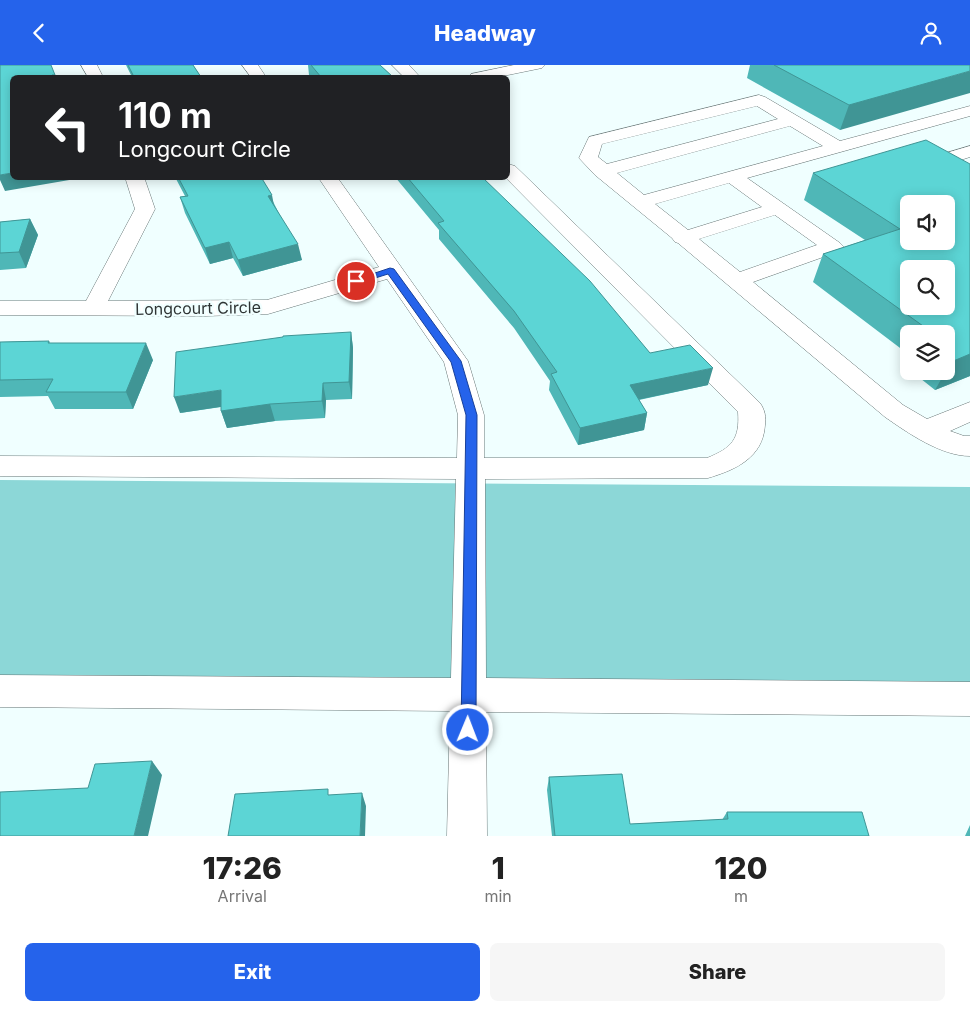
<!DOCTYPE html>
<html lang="en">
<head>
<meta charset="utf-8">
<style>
	body { margin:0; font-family:Inter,sans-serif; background:#f6f6f6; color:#222; height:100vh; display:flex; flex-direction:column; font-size:19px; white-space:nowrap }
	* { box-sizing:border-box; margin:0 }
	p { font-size:16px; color:#767676 }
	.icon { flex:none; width:28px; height:28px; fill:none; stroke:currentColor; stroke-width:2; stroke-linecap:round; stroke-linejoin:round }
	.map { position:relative; height:771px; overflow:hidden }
	.sheet { display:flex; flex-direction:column; background:#fff; flex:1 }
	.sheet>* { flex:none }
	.top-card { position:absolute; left:10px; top:10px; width:500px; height:105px; border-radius:8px; box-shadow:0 2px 12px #0003; background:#202124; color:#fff; overflow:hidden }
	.controls { position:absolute; left:900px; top:130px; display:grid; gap:10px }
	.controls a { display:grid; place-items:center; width:55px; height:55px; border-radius:8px; background:#fff; box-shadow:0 2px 12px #0003; font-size:25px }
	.pin { position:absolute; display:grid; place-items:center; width:42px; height:42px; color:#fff; margin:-21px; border:2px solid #fff; border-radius:50%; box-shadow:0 1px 5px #0007 }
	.me { position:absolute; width:55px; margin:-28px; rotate:1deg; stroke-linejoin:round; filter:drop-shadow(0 0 4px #0008) }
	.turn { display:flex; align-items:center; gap:18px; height:105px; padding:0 25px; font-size:22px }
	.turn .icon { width:65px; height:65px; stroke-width:2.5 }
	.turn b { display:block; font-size:35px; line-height:42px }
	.eta { display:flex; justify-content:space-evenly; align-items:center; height:85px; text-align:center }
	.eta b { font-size:30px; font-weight:800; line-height:35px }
	.button { display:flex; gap:10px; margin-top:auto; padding:10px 25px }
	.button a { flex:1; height:58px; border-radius:8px; background:#2563eb; color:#fff; font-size:20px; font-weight:800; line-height:58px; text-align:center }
	.button a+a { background:#f6f6f6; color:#222 }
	header { display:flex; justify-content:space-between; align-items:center; height:65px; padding:0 25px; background:#2563eb; color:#fff; font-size:22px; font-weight:800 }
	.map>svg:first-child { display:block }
</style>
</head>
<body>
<header><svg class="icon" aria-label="back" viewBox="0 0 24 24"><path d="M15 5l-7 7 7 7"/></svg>Headway<svg class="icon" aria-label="person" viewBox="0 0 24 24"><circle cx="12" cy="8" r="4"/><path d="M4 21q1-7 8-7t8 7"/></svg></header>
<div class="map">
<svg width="970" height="771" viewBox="0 0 970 771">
	<rect width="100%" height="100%" fill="#f0ffff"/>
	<!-- green -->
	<path fill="#8cd7d7" d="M0,415l970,7v200l-970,-9z"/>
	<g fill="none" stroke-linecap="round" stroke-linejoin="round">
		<defs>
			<path id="minor" d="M81,0h16l6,12h-15z
				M242,0h16l8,12h-15z
				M392,0h17l11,12h-16z
				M514,0h31l-3,3 -44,9h-29l2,-3z
				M759,30l6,2 75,44 130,-35v10l-223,62 93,65 4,4 -4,4 -87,31 150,123 24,14 43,-17v20l-20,9 14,5h6v20c-29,0 -62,-23 -85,-39l-207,-174 -3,-1 -3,-4 -77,-63 -16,-17 10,-21zM757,41l21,13 -171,45 -9,-7 4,-13zM790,61l33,20 -179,49 -27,-22zM729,118l33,24 -74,23 -33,-26zM775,150l42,30 -77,27 -41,-33z
				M970,81v11l-22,7 22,12v14l-7,-2 -37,-21 -2,-4 2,-4z
				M508,99l7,2 245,237c5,7 6,14 5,22 -2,33 -30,45 -57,53l-223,1 1,199 484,4v34l-484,-4 1,124h-40l3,-125 -450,-4v-32l451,3 5,-199 -456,-3v-20l457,2 1,-43 -14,-53 -57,-83 -119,35 -63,2 -205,-1v-14h86l49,-92 -10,-32h19l11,32 -47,92 159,-1 112,-33 -61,-90h19l131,184 16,54v43h223c25,-10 33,-19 31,-46l-233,-235h3z"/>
		</defs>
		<!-- minor casing -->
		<use href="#minor" stroke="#687676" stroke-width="1"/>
		<!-- minor -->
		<use href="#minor" fill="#fff" fill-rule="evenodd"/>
	</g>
	<!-- wall -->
	<path fill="#4fb7b7" d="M126,0h67l8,12h-69z
		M308,0h72l13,12h-82l-2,-2z
		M750,0h220l-130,65 -93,-52z
		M970,99v212l-35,14 -24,-19h35v-37h-37v36l-7,-5 6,-11 -95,-72 10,-28 42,-14 -61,-40 9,-27z
		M175,112h86l41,83 -59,16 -10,-18 -23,6 -25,-51 -5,-16 5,-1z
		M395,112h87l168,176 58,32 -69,15 8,13 -3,17 -66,15 -29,-55 1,-9 -36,-53 -75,-89v-9z
		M30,154l8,16 -12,33 -26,2v-48z
		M351,267l2,16 -1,51 -26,1 -1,18 -50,3 -48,7 -6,-17v-4l-41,6z
		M49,276l1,2 103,17 -20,49h-78l-7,-13 -48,1v-55z
		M549,712l81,47 92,-4 5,-8 142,24h-317l-5,-46z
		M970,760v11h-5z"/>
	<!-- shaded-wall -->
	<path fill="#409595" d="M970,6v22l-130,37 9,-25z
		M12,108v4l69,1 -76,13 -5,-11v-5z
		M272,130l3,16 -7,-15z
		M30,154l8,16 -12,33 -7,-16z
		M229,177l4,16 -23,6 -5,-16z
		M298,179l4,16 -59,16 -5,-16z
		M351,267l2,16 -1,51 -3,-17z
		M146,278l7,17 -20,49 -7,-17z
		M970,289v22l-35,14 16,-28z
		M713,303l-5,17 -81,17 3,-17z
		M323,318l3,17 -1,18 -3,-17z
		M221,325l5,16 -46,7 -6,-16z
		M270,339l5,17 -48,7 -6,-17z
		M647,348l-3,17 -66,15 2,-17z
		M152,696l10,14 -14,61h-14z
		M362,728l4,13 -1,30h-5z"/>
	<!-- building -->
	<path fill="#5cd5d5" stroke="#409595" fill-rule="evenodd" d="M0,0h51l4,10h-3l1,2h-41v96l-12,2z
		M128,0h65l8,12h-67z
		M311,0h69l13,12h-72z
		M774,0h196v6l-121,34z
		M926,75l44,24v190l-19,8 -5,-4v-24h-24l8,-3 -107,-77 77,-25 -87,-56zM909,139h37v37h-37zM909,204h37v37h-37z
		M178,112h83l11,18 -4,1 30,48 -60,16 -9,-18 -24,6 -25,-51 8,-1z
		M407,112h75l108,104 60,72 40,-8 23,23 -83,17 17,28 -67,15 -29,-54 6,-2 -43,-61 -76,-88 6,-2z
		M30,154l-11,33 -19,1v-31z
		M351,267l-2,50 -26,1 -1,18 -52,3 -49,7v-21l-47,7 2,-45 107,-15v-1z
		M49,276l-1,2h98l-20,49h-80l7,-13 -53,1v-38z
		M152,696l-18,75h-134v-44l88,-4 7,-24z
		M622,709l8,50 98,-5 -1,-7h135l7,24h-314l-6,-59z
		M328,724v6l34,-2 -2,43h-132l7,-42z"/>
	<!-- route -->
	<path fill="#2563eb" stroke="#184099" d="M390,203l4,1 67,92 16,54 -1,315 -3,5 -5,2 -5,-2 -2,-5 5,-315 -15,-53 -63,-88 -32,10 -5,-3z"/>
	<g text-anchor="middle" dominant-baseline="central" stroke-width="4.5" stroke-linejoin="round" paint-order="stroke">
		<!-- street labels -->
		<g font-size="16" fill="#2f3535" stroke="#f0ffff">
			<text transform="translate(198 243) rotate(-1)">Longcourt Circle</text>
		</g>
	</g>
</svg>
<div class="controls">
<a><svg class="icon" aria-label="sound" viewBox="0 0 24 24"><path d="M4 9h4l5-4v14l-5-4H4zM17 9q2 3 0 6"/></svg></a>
<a><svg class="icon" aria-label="search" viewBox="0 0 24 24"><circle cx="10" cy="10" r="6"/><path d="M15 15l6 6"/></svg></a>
<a><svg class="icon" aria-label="layers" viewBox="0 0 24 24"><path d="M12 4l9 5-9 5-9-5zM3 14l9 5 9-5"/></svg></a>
</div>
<div class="pin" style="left:356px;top:216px;background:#d93025"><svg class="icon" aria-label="arrive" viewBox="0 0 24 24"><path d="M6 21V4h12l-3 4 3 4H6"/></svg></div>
<svg class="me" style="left:468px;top:665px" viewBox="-20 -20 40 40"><circle r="17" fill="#2563eb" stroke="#fff" stroke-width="3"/><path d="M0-11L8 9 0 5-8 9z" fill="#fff"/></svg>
<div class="top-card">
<div class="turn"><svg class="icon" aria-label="left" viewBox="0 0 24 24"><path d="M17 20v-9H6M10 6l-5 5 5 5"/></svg><div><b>110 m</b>Longcourt Circle</div></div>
</div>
</div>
<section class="sheet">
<div class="eta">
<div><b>17:26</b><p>Arrival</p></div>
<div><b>1</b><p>min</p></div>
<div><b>120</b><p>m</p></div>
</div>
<div class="button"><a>Exit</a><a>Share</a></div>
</section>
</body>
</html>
